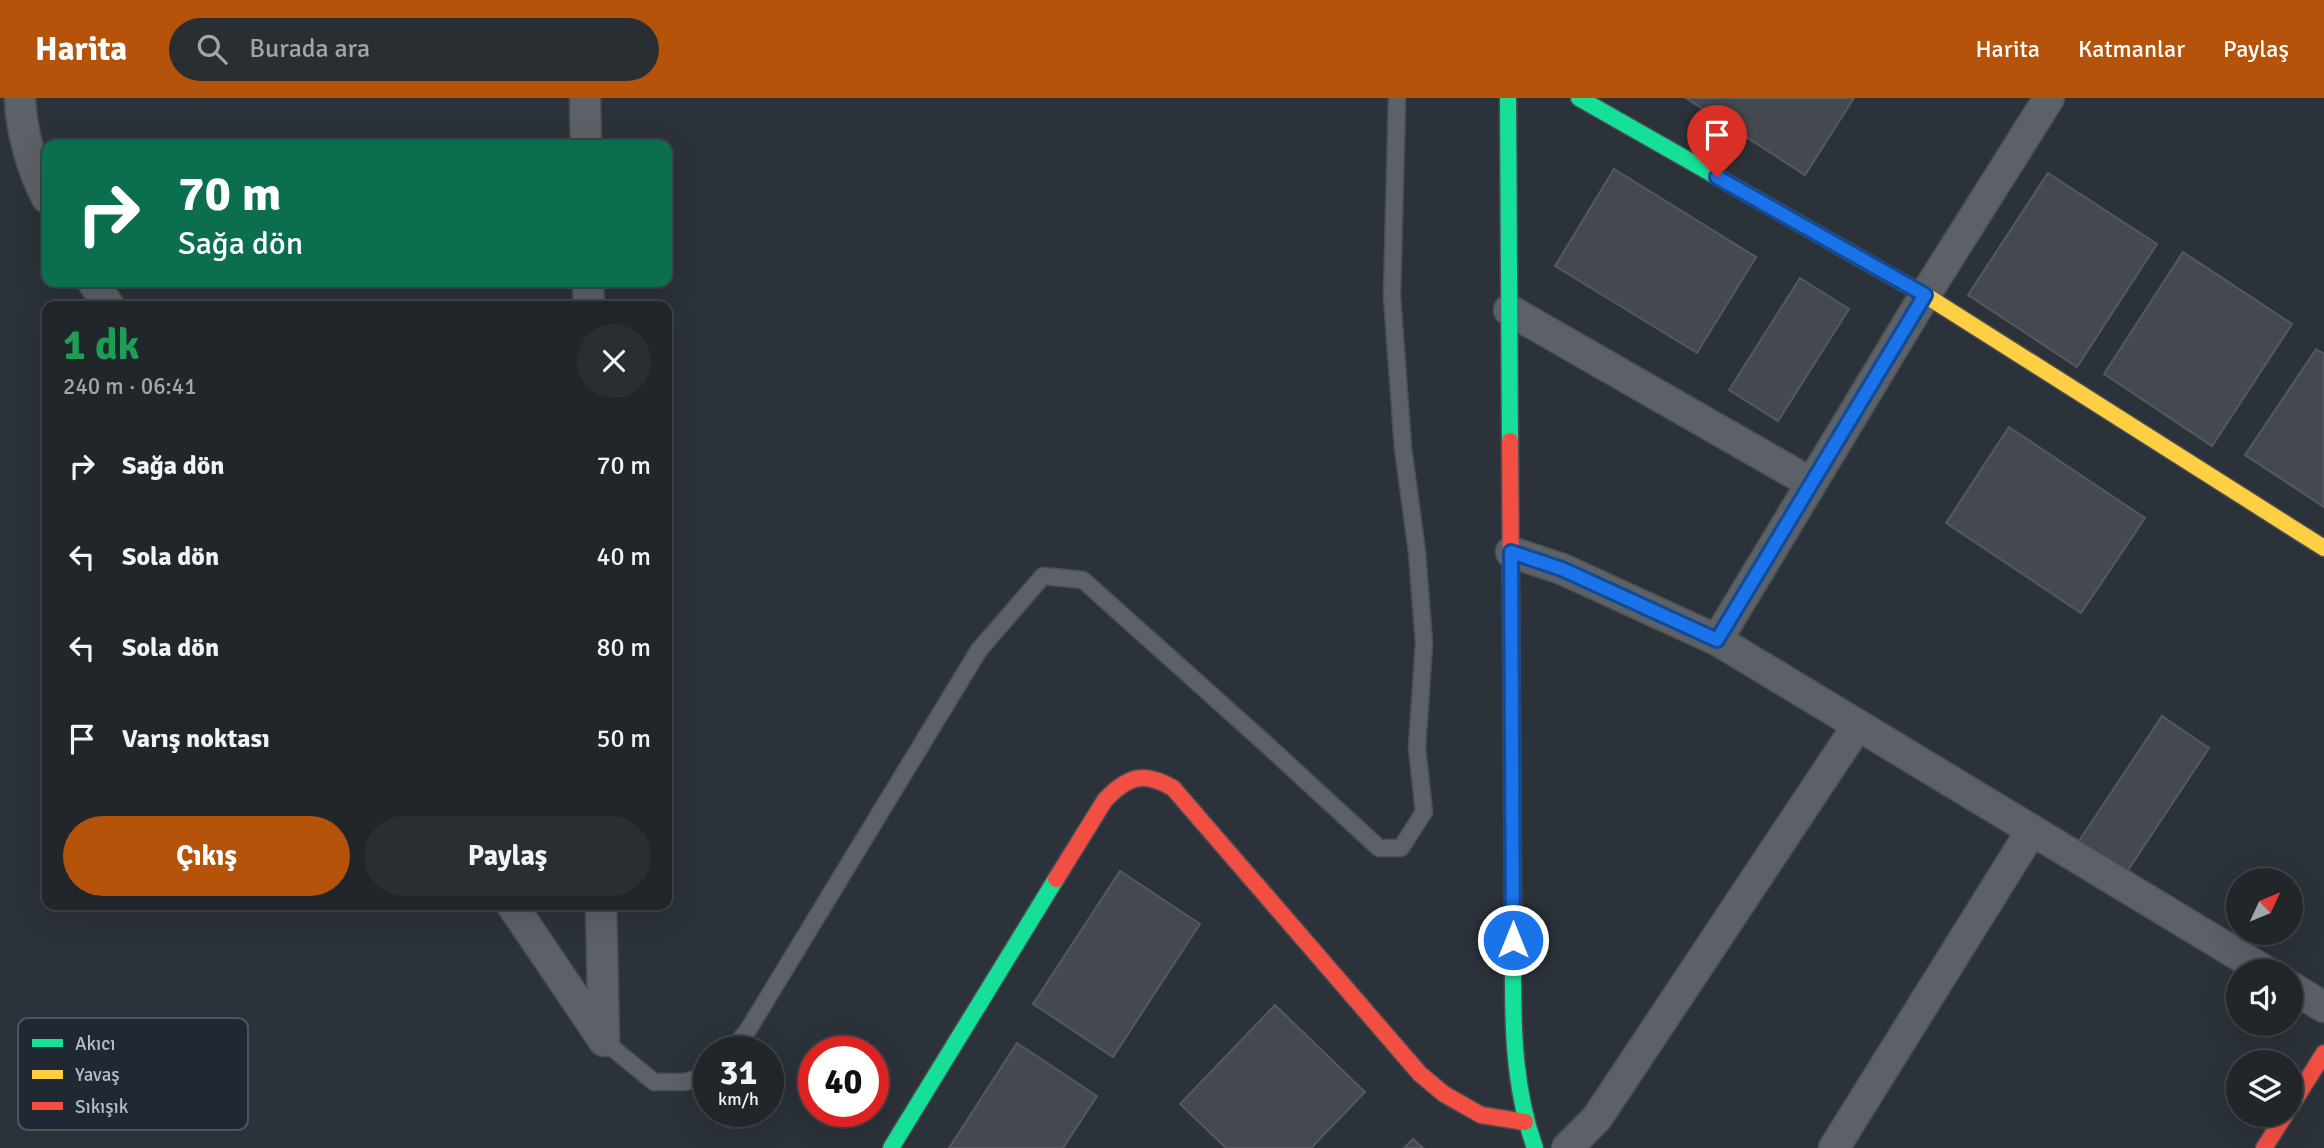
<!DOCTYPE html>
<html lang="tr">
<head>
<meta charset="utf-8">
<style>
	body { margin:0; font-family:Signika,sans-serif; background:#292e33; color:#f1f3f6; height:100vh; display:flex; flex-direction:column; font-size:26px; white-space:nowrap }
	* { box-sizing:border-box; margin:0 }
	p { font-size:23px; color:#a2a5a9 }
	.icon { flex:none; width:38px; height:38px; fill:none; stroke:currentColor; stroke-width:2; stroke-linecap:round; stroke-linejoin:round }
	.map { position:relative; flex:1; overflow:hidden }
	.details { position:absolute; left:42px; top:203px; width:630px; height:609px; display:flex; flex-direction:column; background:#21262b; border-radius:14px; box-shadow:0 7px 28px #0002,0 0 0 2px #3e4347 }
	.details>* { flex:none }
	.guide { position:absolute; left:42px; top:42px; width:630px; height:147px; border-radius:14px; box-shadow:0 7px 28px #0002,0 0 0 2px #3e4347; background:#0b6e4f; color:#fff; overflow:hidden }
	.needle { width:46px; rotate:46deg }
	.controls { position:absolute; left:2226px; top:770px; display:grid; gap:14px }
	.controls a { display:grid; place-items:center; width:77px; height:77px; border-radius:50%; background:#21262b; box-shadow:0 7px 28px #0002,0 0 0 2px #3e4347; font-size:35px }
	.speed { position:absolute; left:693px; top:938px; display:flex; gap:14px; font-size:35px; font-weight:700; text-align:center }
	.speed>* { display:grid; place-content:center; width:91px; height:91px; border-radius:50%; background:#21262b; box-shadow:0 7px 28px #0002,0 0 0 2px #3e4347; line-height:1 }
	.speed small { font-size:18px; font-weight:400 }
	.speed .limit { border:10px solid #d22; background:#fff; color:#111 }
	.pin { position:absolute; display:grid; place-items:center; width:60px; height:60px; color:#fff; margin:-72px -30px; border-radius:50% 50% 50% 0; rotate:-45deg; box-shadow:0 0 7px #0007 }
	.pin .icon { rotate:45deg }
	.me { position:absolute; width:77px; margin:-38px; rotate:0deg; stroke-linejoin:round; filter:drop-shadow(0 0 5px #0008) }
	.turn { display:flex; align-items:center; gap:24px; height:147px; padding:0 21px; font-size:32px }
	.turn .icon { width:91px; height:91px; stroke-width:2.5 }
	.turn b { display:block; font-size:49px; line-height:60px }
	.round { display:grid; place-items:center; flex:none; width:74px; height:74px; border-radius:37px; background:#292e33 }
	.head { display:flex; align-items:center; justify-content:space-between; height:119px; padding:0 21px }
	h1 { font-size:42px; font-weight:700; line-height:52px; color:#1e9e55 }
	.button { display:flex; gap:14px; margin-top:auto; padding:14px 21px }
	.button a { flex:1; height:80px; border-radius:42px; background:#b45309; color:#fff; font-size:28px; font-weight:700; line-height:80px; text-align:center }
	.button a+a { background:#292e33; color:#f1f3f6 }
	ul { padding:0; list-style:none }
	li { display:flex; align-items:center; gap:21px; height:91px; padding:0 21px }
	li div { flex:1 }
	li b { display:block; font-size:26px }
	li em { font-style:normal }
	header { display:flex; align-items:center; gap:42px; box-sizing:border-box; height:98px; padding:0 35px; background:#b45309; color:#fff }
	header strong { font-size:33px }
	nav { display:flex; gap:38px; margin-inline-start:auto; font-size:24px }
	.search { width:490px; height:63px; background:#292e33; display:flex; align-items:center; gap:18px; box-sizing:border-box; padding:0 24px; border-radius:38px; color:#a2a5a9; font-size:26px }
	.map>svg:first-child { display:block }
</style>
</head>
<body>
<header>
<strong>Harita</strong>
<div class="search"><svg class="icon" aria-label="search" viewBox="0 0 24 24"><circle cx="10" cy="10" r="6"/><path d="M15 15l6 6"/></svg>Burada ara</div>
<nav><a>Harita</a><a>Katmanlar</a><a>Paylaş</a></nav>
</header>
<div class="map">
<svg width="2324" height="1050" viewBox="0 0 2324 1050">
	<rect width="100%" height="100%" fill="#2c3239"/>
	<!-- building -->
	<path fill="#44494f" stroke="#545960" stroke-width="2" d="M1686,0h168l-49,77z
		M1614,71l142,88 -59,96 -142,-87z
		M2048,75l109,71 -80,123 -109,-72z
		M2183,154l109,72 -80,122 -108,-72z
		M1800,180l49,31 -71,112 -49,-31z
		M2316,251l8,5v153l-79,-52z
		M2009,329l136,91 -64,95 -135,-90z
		M2162,618l47,32 -85,128 -47,-32z
		M1120,773l80,53 -87,133 -80,-53z
		M1275,907l90,87 -54,56h-85l-46,-44z
		M1017,945l80,53 -34,52h-114z
		M1413,1041l10,9h-19z"/>
	<g fill="none" stroke-linecap="round" stroke-linejoin="round">
		<defs>
			<path id="lane" d="M604,943l50,41h30l25,-6
				M730,954l18,-22 231,-380 64,-74 40,4 183,164 113,104h22l23,-36 -7,-64 7,-105 -7,-91 -14,-104 -11,-152 5,-198"/>
			<path id="street" d="M20,0c1,33 12,71 27,100
				M585,0l1,47
				M93,184l16,24
				M588,184l1,24
				M1509,212l302,173
				M1511,454l51,17 155,71 548,331
				M1717,542l208,-345 124,-197
				M512,807l92,136
				M601,807l3,136
				M2291,889l33,20
				M1567,1050l30,-30 261,-393
				M1834,1050l198,-318"/>
			<path id="fast" d="M1508,0l2,343
				M1579,0l307,175
				M1513,807c1,82 -6,165 22,243
				M891,1050l165,-269"/>
			<path id="slow" d="M1886,175l39,22 399,253"/>
			<path id="jam" d="M1510,343l3,464
				M1056,781l49,-79c23,-24 39,-29 68,-12l247,286 24,20 37,21 44,7
				M2291,1008l33,-53
				M2264,1050l21,-33"/>
		</defs>
		<!-- lane casing -->
		<use href="#lane" stroke="#4a4e54" stroke-width="19"/>
		<!-- street casing -->
		<use href="#street" stroke="#4a4e54" stroke-width="33"/>
		<!-- fast casing -->
		<use href="#fast" stroke="#4a4e54" stroke-width="19"/>
		<!-- slow casing -->
		<use href="#slow" stroke="#4a4e54" stroke-width="19"/>
		<!-- jam casing -->
		<use href="#jam" stroke="#4a4e54" stroke-width="19"/>
		<!-- lane -->
		<use href="#lane" stroke="#5c6067" stroke-width="16"/>
		<!-- street -->
		<use href="#street" stroke="#5c6067" stroke-width="30"/>
		<!-- fast -->
		<use href="#fast" stroke="#16e098" stroke-width="16"/>
		<!-- slow -->
		<use href="#slow" stroke="#ffcf43" stroke-width="16"/>
		<!-- jam -->
		<use href="#jam" stroke="#f24e42" stroke-width="16"/>
	</g>
	<g fill="none" stroke-linecap="round" stroke-linejoin="round">
		<defs>
			<path id="route" d="M1513,842l-2,-388 51,17 155,71 208,-345 -208,-118"/>
		</defs>
		<!-- route casing -->
		<use href="#route" stroke="#114b97" stroke-width="18"/>
		<!-- route -->
		<use href="#route" stroke="#1a73e8" stroke-width="12"/>
	</g>
	<!-- legend -->
	<rect x="18" y="920" width="230" height="112" rx="10" fill="#1f2833" stroke="#4d5560" stroke-width="2"/>
	<rect x="32" y="941" width="31" height="8" fill="#16e098"/>
	<rect x="32" y="972" width="31" height="9" fill="#ffcf43"/>
	<rect x="32" y="1004" width="31" height="8" fill="#f24e42"/>
	<g font-size="19" fill="#b7bec9">
		<text x="75" y="952">Akıcı</text>
		<text x="75" y="983">Yavaş</text>
		<text x="75" y="1015">Sıkışık</text>
	</g>
</svg>
<div class="controls">
<a><svg class="needle" viewBox="-14 -14 28 28"><path d="M0-13l5 13h-10z" fill="#e53935"/><path d="M0 13l5-13h-10z" fill="#a2a5a9"/></svg></a>
<a><svg class="icon" aria-label="sound" viewBox="0 0 24 24"><path d="M4 9h4l5-4v14l-5-4H4zM17 9q2 3 0 6"/></svg></a>
<a><svg class="icon" aria-label="layers" viewBox="0 0 24 24"><path d="M12 4l9 5-9 5-9-5zM3 14l9 5 9-5"/></svg></a>
</div>
<div class="speed"><div>31<small>km/h</small></div><div class="limit">40</div></div>
<div class="pin" style="left:1717px;top:79px;background:#d93025"><svg class="icon" aria-label="arrive" viewBox="0 0 24 24"><path d="M6 21V4h12l-3 4 3 4H6"/></svg></div>
<svg class="me" style="left:1513px;top:842px" viewBox="-20 -20 40 40"><circle r="17" fill="#1a73e8" stroke="#fff" stroke-width="3"/><path d="M0-11L8 9 0 5-8 9z" fill="#fff"/></svg>
<div class="guide">
<div class="turn"><svg class="icon" aria-label="right" viewBox="0 0 24 24"><path d="M7 20v-9h11M14 6l5 5-5 5"/></svg><div><b>70 m</b>Sağa dön</div></div>
</div>
<section class="details">
<div class="head"><div><h1>1 dk</h1><p>240 m · 06:41</p></div><a class="round"><svg class="icon" aria-label="close" viewBox="0 0 24 24"><path d="M6 6l12 12M18 6L6 18"/></svg></a></div>
<ul>
<li><svg class="icon" aria-label="right" viewBox="0 0 24 24"><path d="M7 20v-9h11M14 6l5 5-5 5"/></svg><div><b>Sağa dön</b></div><em>70 m</em></li>
<li><svg class="icon" aria-label="left" viewBox="0 0 24 24"><path d="M17 20v-9H6M10 6l-5 5 5 5"/></svg><div><b>Sola dön</b></div><em>40 m</em></li>
<li><svg class="icon" aria-label="left" viewBox="0 0 24 24"><path d="M17 20v-9H6M10 6l-5 5 5 5"/></svg><div><b>Sola dön</b></div><em>80 m</em></li>
<li><svg class="icon" aria-label="arrive" viewBox="0 0 24 24"><path d="M6 21V4h12l-3 4 3 4H6"/></svg><div><b>Varış noktası</b></div><em>50 m</em></li>
</ul>
<div class="button"><a>Çıkış</a><a>Paylaş</a></div>
</section>
</div>
</body>
</html>
